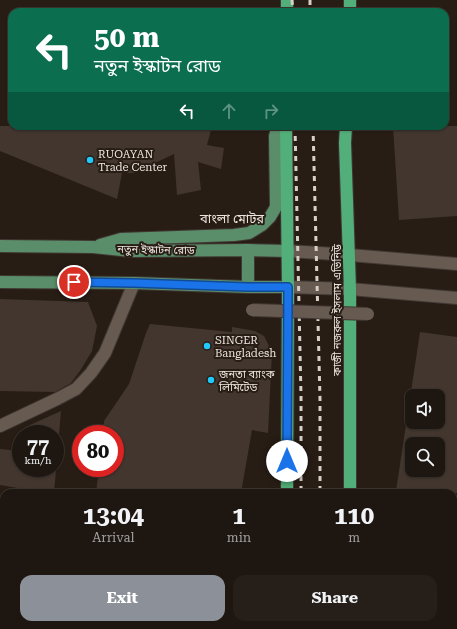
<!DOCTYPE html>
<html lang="en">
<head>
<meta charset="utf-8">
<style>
	body { margin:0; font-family:"Roboto Serif","Noto Sans Bengali",serif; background:#261f19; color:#f1f3f6; height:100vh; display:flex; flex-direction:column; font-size:15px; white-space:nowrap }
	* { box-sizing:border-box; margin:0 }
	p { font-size:13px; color:#a19f9f }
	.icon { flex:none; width:22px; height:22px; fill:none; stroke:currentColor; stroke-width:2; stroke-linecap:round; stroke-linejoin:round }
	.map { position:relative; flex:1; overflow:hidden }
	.side { position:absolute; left:0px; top:489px; width:457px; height:140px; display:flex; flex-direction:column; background:#1e1610; border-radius:12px 12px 0 0; box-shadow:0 1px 3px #0004,0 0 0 1px #3c3530 }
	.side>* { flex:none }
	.hud { position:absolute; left:8px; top:8px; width:441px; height:122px; border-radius:12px; box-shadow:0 1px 3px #0004,0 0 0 1px #3c3530; background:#0b6e4f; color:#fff; overflow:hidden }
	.fabs { position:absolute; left:405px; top:389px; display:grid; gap:8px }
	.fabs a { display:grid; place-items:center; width:40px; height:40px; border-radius:8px; background:#1e1610; box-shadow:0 1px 3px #0004,0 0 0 1px #3c3530; font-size:20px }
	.speed { position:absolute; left:12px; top:425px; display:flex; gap:8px; font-size:20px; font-weight:700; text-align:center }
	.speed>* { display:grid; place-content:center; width:52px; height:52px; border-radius:50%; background:#1e1610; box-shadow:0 1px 3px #0004,0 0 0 1px #3c3530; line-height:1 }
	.speed small { font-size:10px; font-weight:400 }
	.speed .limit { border:6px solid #d22; background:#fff; color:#111 }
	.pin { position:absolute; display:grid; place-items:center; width:34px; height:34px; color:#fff; margin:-17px; border:2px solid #fff; border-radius:50%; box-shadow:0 1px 4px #0007 }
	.me { position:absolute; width:44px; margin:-22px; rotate:0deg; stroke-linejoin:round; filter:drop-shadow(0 0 3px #0008) }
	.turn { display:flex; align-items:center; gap:14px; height:84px; padding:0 20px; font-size:18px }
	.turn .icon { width:52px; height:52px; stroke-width:2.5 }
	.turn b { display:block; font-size:28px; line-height:34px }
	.lanes { display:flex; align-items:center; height:38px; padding:0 20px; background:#0003; justify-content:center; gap:20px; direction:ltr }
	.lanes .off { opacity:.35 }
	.eta { display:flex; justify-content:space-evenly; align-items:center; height:68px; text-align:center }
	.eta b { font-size:24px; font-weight:700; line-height:28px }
	.cta { display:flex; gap:8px; margin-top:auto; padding:8px 20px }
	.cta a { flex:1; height:46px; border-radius:12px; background:#8c9099; color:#fff; font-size:16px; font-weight:700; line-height:46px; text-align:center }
	.cta a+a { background:#261f19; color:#f1f3f6 }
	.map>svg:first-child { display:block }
</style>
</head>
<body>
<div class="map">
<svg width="457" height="629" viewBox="0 0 457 629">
	<rect width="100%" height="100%" fill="#281d15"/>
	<!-- building -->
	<path fill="#42362e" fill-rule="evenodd" d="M0,126h212l-5,19 17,3 -3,21 -23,-7 3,28 -24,5 -3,-41 -40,19h-12l-5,26 -117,-48z
		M393,126h64v90l-58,4z
		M0,299l88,3 9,24 -5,25 -12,20 -9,12 -16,9 -55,-1z
		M150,324l82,8v-5l23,4 9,5 8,16 -4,81 -16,-3 -11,63h-145l3,-25h16v-34h-12l1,-13 25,-37 17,-51z
		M420,332l37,5v156h-46l-15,-2zM412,396h26v26h-26zM412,444h26v26h-26z
		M61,411l-7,82h-8l-46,-8v-36l21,2v17h34v-34h-25v-9z"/>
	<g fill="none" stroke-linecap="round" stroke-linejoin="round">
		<defs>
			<path id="street" d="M0,426l57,-27 19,-10 15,-16 14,-20 29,-70"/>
			<path id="secondary" d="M288,251l62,4 107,9
				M288,287l62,2 107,9"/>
			<path id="primary" d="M100,245l21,-6 113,-4 15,-2 13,-8 8,-8 6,-10 -1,-71 3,-10
				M0,246l93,1 38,4 117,-1 40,1
				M0,282l134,1 114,4h40
				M248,287v-37"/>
			<path id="highway" d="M287,12v-12
				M350,12v-12
				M286,126l2,161 -1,206
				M346,126l-1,17 5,146v204
				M286,629v-4
				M350,629v-4"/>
		</defs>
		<!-- street casing -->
		<use href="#street" stroke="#403833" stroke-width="14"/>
		<!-- secondary casing -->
		<use href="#secondary" stroke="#403833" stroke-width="14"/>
		<!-- primary casing -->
		<use href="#primary" stroke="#403833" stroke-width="14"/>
		<!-- highway casing -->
		<use href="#highway" stroke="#403833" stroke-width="14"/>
		<!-- street -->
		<use href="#street" stroke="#675a51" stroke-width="12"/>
		<!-- secondary -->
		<use href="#secondary" stroke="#675a51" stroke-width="12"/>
		<!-- primary -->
		<use href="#primary" stroke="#5a8d69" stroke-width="12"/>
		<!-- highway -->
		<use href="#highway" stroke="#52af79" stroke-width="12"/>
		<!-- rail -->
		<path stroke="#d7d0c9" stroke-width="3" stroke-dasharray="5 5" stroke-linecap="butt" d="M292,0l1,12
			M310,0v12
			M295,126l6,270v97
			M313,126l7,273v94
			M302,625v4
			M320,629v-4"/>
		<defs>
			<path id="street-bridge" d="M252,310l116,4"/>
		</defs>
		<!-- street-bridge casing -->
		<use href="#street-bridge" stroke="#403833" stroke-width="14" stroke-linecap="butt"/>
		<!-- street-bridge -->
		<use href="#street-bridge" stroke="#675a51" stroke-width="12"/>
	</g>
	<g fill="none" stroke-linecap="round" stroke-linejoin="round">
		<defs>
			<path id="route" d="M74,282l60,1 114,4h40l-1,174"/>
		</defs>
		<!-- route casing -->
		<use href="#route" stroke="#114b97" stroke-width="10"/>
		<!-- route -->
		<use href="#route" stroke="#1a73e8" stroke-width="7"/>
	</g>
	<!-- markers -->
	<g fill="#21c9fd" stroke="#281d15" stroke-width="1.5">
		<circle cx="90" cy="160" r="4"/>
		<circle cx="207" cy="346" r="4"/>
		<circle cx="211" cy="380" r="4"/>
	</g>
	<g text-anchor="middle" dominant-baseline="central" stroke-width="4" stroke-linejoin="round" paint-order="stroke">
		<!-- poi labels -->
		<g font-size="11" fill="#ece5df" stroke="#281d15" text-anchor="start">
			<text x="98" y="154">RUOAYAN<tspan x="98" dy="13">Trade Center</tspan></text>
			<text x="215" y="340">SINGER<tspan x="215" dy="13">Bangladesh</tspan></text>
			<text x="219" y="374">জনতা ব্যাংক<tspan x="219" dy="13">লিমিটেড</tspan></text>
		</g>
		<!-- street labels -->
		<g font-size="11" fill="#ece5df" stroke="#281d15">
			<text transform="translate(156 250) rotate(1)">নতুন ইস্কাটন রোড</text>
			<text transform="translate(337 310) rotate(-90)">কাজী নজরুল ইসলাম এভিনিউ</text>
		</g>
		<!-- quarter labels -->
		<g font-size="13" fill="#ece5df" stroke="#281d15">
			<text x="232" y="218">বাংলা মোটর</text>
		</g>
	</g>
</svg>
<div class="fabs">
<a><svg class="icon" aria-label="sound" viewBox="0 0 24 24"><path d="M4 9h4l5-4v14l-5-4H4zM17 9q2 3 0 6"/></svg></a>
<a><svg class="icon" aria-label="search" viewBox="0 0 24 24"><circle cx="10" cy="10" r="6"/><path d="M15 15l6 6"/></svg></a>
</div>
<div class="speed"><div>77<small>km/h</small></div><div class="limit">80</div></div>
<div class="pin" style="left:74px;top:282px;background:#d93025"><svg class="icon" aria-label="arrive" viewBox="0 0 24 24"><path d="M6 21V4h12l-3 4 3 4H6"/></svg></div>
<svg class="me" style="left:287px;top:461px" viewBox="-20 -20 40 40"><circle r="19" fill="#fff"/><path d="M0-13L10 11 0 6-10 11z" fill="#1a73e8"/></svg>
<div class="hud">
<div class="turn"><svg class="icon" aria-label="left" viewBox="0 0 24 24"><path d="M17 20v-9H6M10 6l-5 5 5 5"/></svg><div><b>50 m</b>নতুন ইস্কাটন রোড</div></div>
<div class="lanes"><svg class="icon" aria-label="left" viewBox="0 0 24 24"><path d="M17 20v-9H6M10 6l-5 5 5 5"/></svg><svg class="icon off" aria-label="ahead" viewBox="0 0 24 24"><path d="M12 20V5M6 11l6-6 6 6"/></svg><svg class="icon off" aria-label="right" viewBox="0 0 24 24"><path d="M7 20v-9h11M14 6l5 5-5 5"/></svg></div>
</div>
<section class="side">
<div class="eta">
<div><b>13:04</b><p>Arrival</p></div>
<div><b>1</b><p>min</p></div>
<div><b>110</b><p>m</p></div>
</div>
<div class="cta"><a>Exit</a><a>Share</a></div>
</section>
</div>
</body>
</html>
